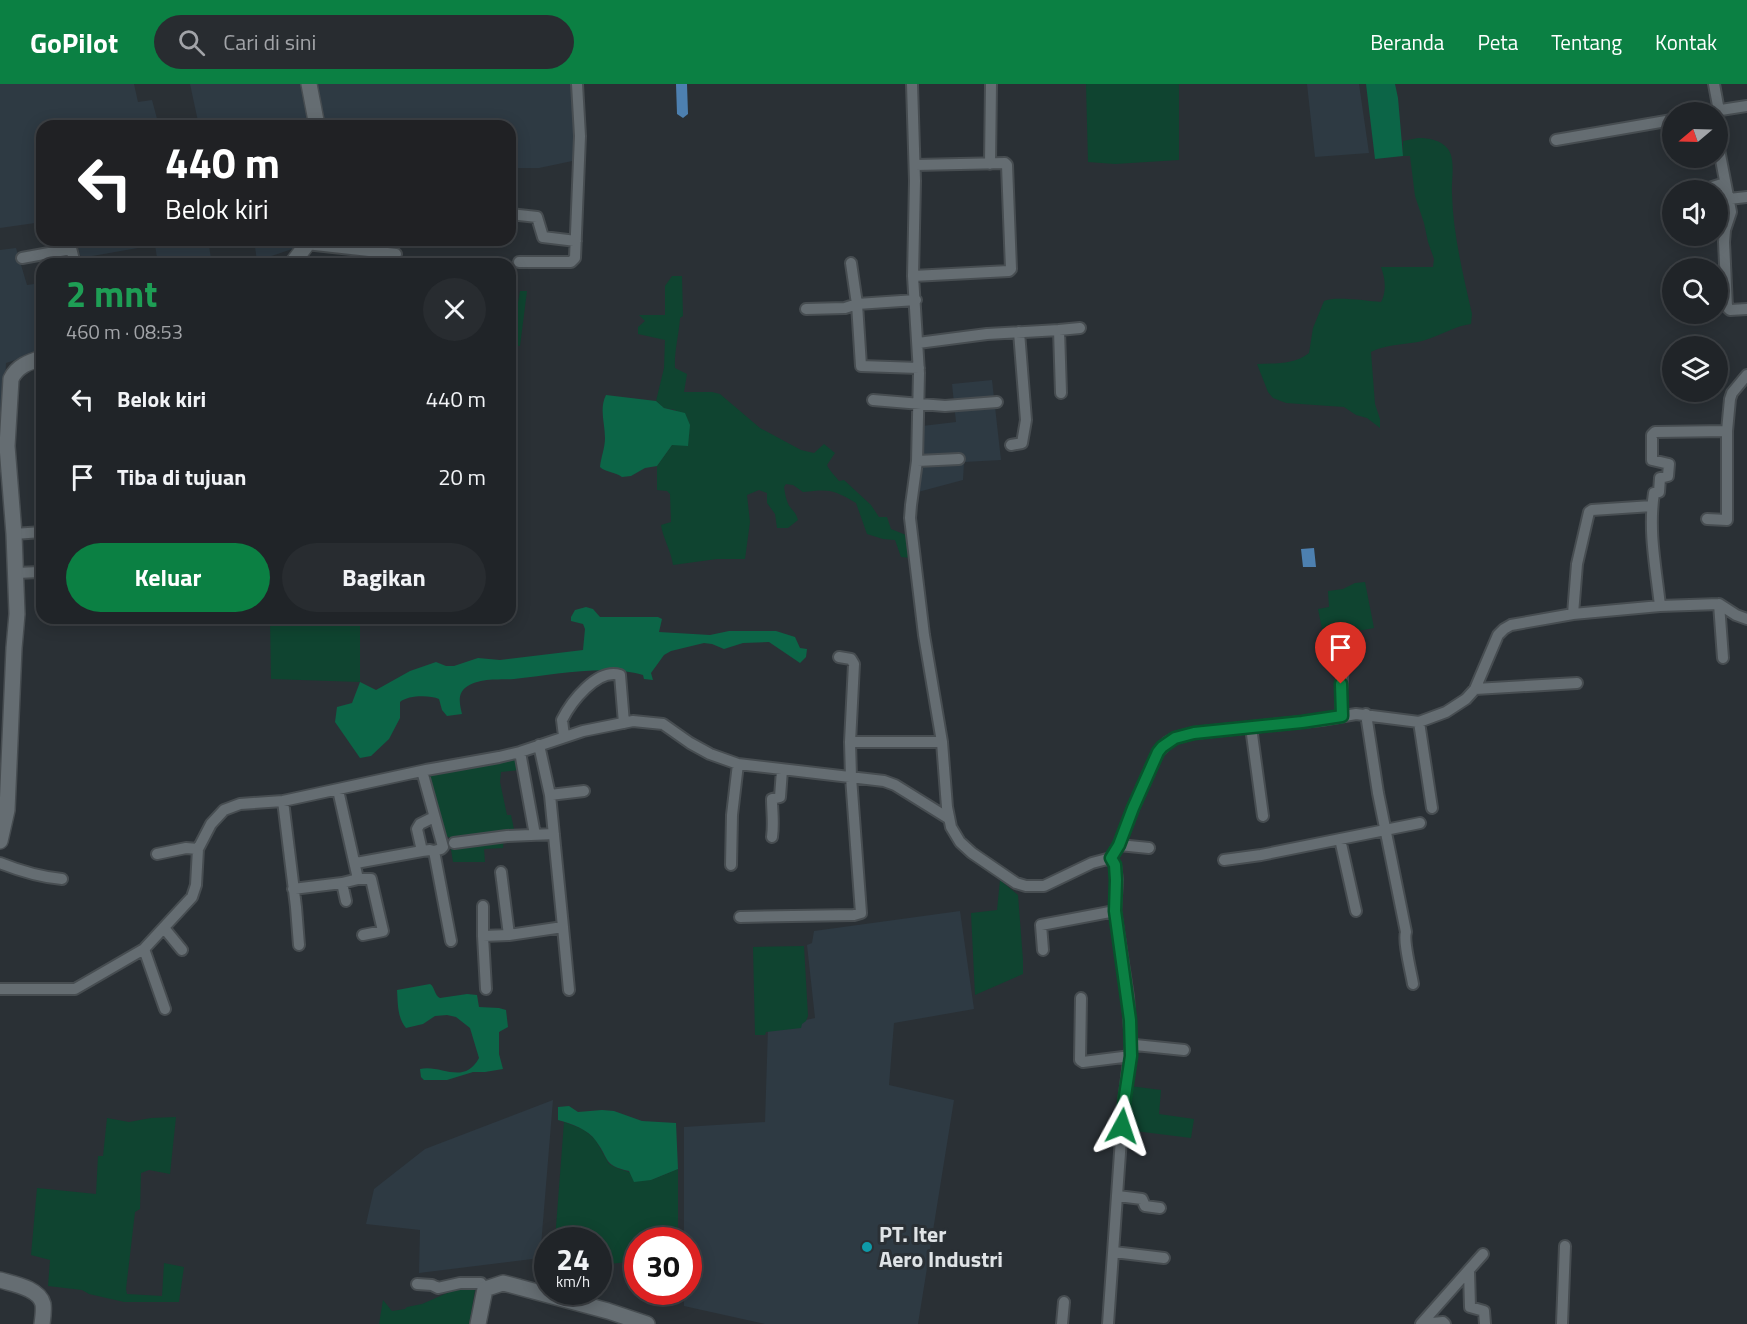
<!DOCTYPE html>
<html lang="id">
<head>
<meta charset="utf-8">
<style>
	body { margin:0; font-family:"Titillium Web",sans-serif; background:#282c30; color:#f1f3f6; height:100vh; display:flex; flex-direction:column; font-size:22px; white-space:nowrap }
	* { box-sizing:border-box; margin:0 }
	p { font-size:20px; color:#a2a4a8 }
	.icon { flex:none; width:33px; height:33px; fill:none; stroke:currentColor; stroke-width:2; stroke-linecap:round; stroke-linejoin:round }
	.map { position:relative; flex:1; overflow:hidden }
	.details { position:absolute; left:36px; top:174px; width:480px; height:366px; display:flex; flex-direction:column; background:#202428; border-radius:18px; box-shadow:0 3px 15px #0003,0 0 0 2px #3d4145 }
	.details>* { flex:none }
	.guide { position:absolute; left:36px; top:36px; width:480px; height:126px; border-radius:18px; box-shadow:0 3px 15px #0003,0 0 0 2px #3d4145; background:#202124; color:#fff; overflow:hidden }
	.needle { width:39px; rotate:251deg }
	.buttons { position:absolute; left:1662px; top:18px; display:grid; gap:12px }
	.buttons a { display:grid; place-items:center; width:66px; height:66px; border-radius:50%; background:#202428; box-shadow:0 3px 15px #0003,0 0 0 2px #3d4145; font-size:30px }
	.speed { position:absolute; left:534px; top:1143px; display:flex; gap:12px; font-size:30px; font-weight:700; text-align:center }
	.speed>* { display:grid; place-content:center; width:78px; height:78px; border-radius:50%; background:#202428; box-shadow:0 3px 15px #0003,0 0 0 2px #3d4145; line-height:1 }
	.speed small { font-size:15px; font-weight:400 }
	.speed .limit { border:9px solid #d22; background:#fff; color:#111 }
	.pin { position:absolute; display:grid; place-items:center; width:51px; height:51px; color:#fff; margin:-62px -26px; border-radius:50% 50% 50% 0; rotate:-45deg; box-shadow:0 0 6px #0007 }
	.pin .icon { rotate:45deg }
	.me { position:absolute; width:66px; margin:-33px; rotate:5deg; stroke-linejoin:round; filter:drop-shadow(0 0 4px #0008) }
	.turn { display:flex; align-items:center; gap:21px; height:126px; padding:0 30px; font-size:27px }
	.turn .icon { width:78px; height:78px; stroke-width:2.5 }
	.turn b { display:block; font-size:42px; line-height:51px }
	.round { display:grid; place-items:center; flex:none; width:63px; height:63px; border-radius:32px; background:#282c30 }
	.head { display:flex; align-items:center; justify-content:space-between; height:102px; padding:0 30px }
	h1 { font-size:36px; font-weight:700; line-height:45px; color:#1e9e55 }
	.primary-button { display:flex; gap:12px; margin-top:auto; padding:12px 30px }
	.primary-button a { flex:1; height:69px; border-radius:36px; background:#0b8043; color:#fff; font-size:24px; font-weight:700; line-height:69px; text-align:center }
	.primary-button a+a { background:#282c30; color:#f1f3f6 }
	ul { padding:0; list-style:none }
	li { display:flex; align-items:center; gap:18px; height:78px; padding:0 30px }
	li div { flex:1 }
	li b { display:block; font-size:22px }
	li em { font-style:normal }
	header { display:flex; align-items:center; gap:36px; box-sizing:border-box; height:84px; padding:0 30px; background:#0b8043; color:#fff }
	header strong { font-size:28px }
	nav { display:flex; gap:33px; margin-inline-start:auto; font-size:21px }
	.search { width:420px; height:54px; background:#282c30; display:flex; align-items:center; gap:15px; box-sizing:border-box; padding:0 21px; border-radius:33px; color:#a2a4a8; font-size:22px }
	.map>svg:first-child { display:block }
</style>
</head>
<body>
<header>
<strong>GoPilot</strong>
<div class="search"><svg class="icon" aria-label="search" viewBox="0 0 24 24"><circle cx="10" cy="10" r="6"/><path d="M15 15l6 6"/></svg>Cari di sini</div>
<nav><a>Beranda</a><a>Peta</a><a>Tentang</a><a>Kontak</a></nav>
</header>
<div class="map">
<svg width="1747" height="1240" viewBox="0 0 1747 1240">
	<rect width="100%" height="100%" fill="#2a3035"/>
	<!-- built -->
	<path fill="#2e3a43" d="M0,0h134l4,18 14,-2 7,26h-117v96l-42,6z
		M190,0h383l4,76 -38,8h-29v-42h-311z
		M1307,0h52l10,69 -54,4z
		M76,156h132l4,24h-54l-3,-19 -74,13z
		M254,156h47l-6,8 -38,13z
		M16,164l11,37 15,-2v68l-36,12 -3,65 -3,4v-182z
		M992,296l9,80 -37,2 -1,18 -45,12 4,-66 34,-4 -4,-38z
		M960,827l14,98 -80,14 -5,62 65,15 -36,224h-153l-81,-18v-14h4v-52h-4v-113l81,-5 3,-94 47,-10 -8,-73 5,-2 2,-12z
		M553,1016l-13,158 -121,15 1,-43 -54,-6 8,-35 51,-40z"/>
	<!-- green -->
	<path fill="#0f4430" d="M1086,0h93v76l-64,4 -27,-2z
		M1418,54c11,0 23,2 30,11 8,11 3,32 4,45 1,40 11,80 20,120l-1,10c-15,2 -26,9 -40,14 -19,8 -40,4 -60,14l4,52 5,15v9l-13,-10 -11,-3 -12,-8 -58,-4 -13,-5 -5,-6 -11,-28c19,-1 37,1 52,-11l4,-25 11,-27c11,-5 43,0 57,1 6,-11 4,-24 0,-35h52l1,-8 -6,-17 -4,-19 -9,-27 -5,-40h-7v-15z
		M672,192h10l1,40 -3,2c-1,17 -6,33 -5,50l12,6 -3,18h28l8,2 40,34 41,22 13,3 10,-9 11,9 -8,12c3,7 8,10 12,16l5,-1 27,25 8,12h8l4,12 15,6 5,23 -10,-1 -6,-17 -12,-1 -16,-5 -11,-31c-23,-14 -27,-14 -53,-11l-10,-7 -7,-1 -2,3c1,6 2,14 6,20 4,5 6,6 8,13l-10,8h-11l-2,-14 -8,-11v-10l-8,-3 -12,5 3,27 -5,37h-28l-44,6c-2,-15 -10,-26 -12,-40l10,-3 -1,-28 -3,-3 -10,-1v-24l15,-21 4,-35 -12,-2 -8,-7 8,-33 1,-28 -27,-6v-7l7,-6 -6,-6h26v-29z
		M520,207h7l-7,55 -9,-1z
		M1365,498l9,46 -32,6 -3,-8 -17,3 -4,-20 11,-2 -1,-16 15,-2 12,-6z
		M270,534h90v64l-89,-3z
		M518,672l2,14 -19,2 -1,10 7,33h4l4,19h-11l-1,14 -19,1 1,13h-32l-4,-25h-12l-15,-63z
		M1000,796l18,15 5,65v14l-48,21 -4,-82 26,-3z
		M804,862l4,70 -2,5 -4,3 -1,4 -35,4 -1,3h-10l-2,-88z
		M1130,1002l31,4 -2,24 35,5 -3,19 -64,-8z
		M176,1033l-6,57 -21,-4 -8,3 -1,36 -5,3 -9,77 1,5 35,2 2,-33 20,4 -5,35h-55l-35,-8 -7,-4 -34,-4 2,-26 -19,-5 6,-67 59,6 2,-38h5l4,-38 22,4 22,-4z
		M564,1038l19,7 12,10 14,25 8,4 34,12 27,-11v71h-40l-1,14 -8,-1 -1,9 -29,3 -1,-25h-43z
		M454,1206h21l-6,34h-90l4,-24 9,11 13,-2 2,-2 15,-3z"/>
	<!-- forest -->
	<path fill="#0c6547" d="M1366,0h29l3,14 5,58 -28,3z
		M606,311l50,6 8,7 21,5 5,12 -2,21 -16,-1 -15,21 -12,2 -14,8 -9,1c-7,-5 -17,-5 -22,-10 1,-10 5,-19 5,-29 0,-15 -6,-29 1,-43z
		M586,523l7,2 7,8h58l4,2 -3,13 51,3 19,-4h47l19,6 5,11 7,1 -1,8 -6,6 -31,-21 -26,1 -19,6 -12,-5 -8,-1 -33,8 -7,4 -13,18 2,7 -9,-1 -1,-4c-37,-11 -90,0 -129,4 -16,1 -35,-2 -49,9 -8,7 -5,17 -3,26l-15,2 -5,-6 -3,-11c-9,-4 -31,-4 -39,3v16l-11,21 -18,17 -11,2 -25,-36 2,-15 15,-4 8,-21 16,8 34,-19 26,-9 10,4h8l24,-8 22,2 83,-10 2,-21 -2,-5 -12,-3v-4l4,-7z
		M430,900c5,3 4,11 10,14l27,-4 10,1 2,12 20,1 7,2 2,17 -9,5v22l4,15 -18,3h-12l-26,8h-23l-3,-3 -1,-8c21,-5 44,17 59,-11l-9,-30 -14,-11 -9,-2 -12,1 -12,8 -17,4c-9,-11 -8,-25 -9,-38z
		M569,1022l9,6 24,-2 12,1 28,10 34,2 2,46 -27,11 -17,2 -5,-11c-26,-6 -19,-11 -33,-30 -8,-12 -24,-17 -38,-21v-13z"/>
	<!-- water -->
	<path fill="#4d80b0" d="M676,0h11l1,30 -5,4 -6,-4z
		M1314,464l2,19h-13l-2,-18z"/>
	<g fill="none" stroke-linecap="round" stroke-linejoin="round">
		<defs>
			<path id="street" d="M912,0l3,97 -2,95 6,97 -2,88 -6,44 -1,13 14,117 18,107 5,65 4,20 9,15 12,11 44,30 10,3h18l48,-23 19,-5 8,-13 14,-37 25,-56 10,-10 7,-4 19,-5 127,-13 35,-6 63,8 27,-10 20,-13 9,-10 23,-54 6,-6 7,-4 62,-11 87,-8 59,-2 17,11 11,4
				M1714,0l5,27
				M1708,28l39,-6
				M1556,56l116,-20
				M1718,60l13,68 -6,18 -1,12 3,65 3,3 17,-1
				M990,80l1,-80
				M1703,106l22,-7
				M1729,115l18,-2
				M510,130l27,3 6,20 33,4
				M69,156l6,24
				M306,160l90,10
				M22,174l49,-9
				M519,178h52l4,-4 5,-122 -3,-52
				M851,179l6,41 4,62 58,2
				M913,192l96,-5 2,-2 -4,-104 -2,-2 -90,2
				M806,225l39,-1 12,-4 59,-4
				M1059,246l21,-2
				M918,259l69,-9 72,-4 2,63
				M873,316l72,6 52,-4
				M1011,361l11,-2 4,-23 -7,-88
				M917,377l42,-2
				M1707,435l20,1v-89l3,-32 2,-6 15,-18
				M14,450l28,-2
				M16,489l24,-1
				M1719,520l4,54
				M1660,522c-4,-38 -12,-75 -6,-113l5,-1 1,-14 8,-2 1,-12 -17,-4v-25l3,-3 72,-1
				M1573,530l4,-50 12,-52 3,-2 60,-4
				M1475,605l102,-6
				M1366,630l12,79 28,139c-3,9 5,40 7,52
				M1342,632l-1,-23 2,-29
				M1419,638l13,86
				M1251,643l12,89
				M564,652l-2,-16c9,-18 35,-52 58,-45l4,48
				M850,658h92
				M520,668l15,83
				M422,687l21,76 -2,2 -7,2
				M338,706l20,89 -16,4 4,18
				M550,711l34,-4
				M283,717l13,106 3,38
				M772,753c2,-14 0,-25 0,-38l8,-2 2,-27
				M1340,755l16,72
				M454,759l53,-7 47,-2
				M1119,761l30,3
				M422,767l-5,-22 3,-5 14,-7
				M157,770l29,-6 12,1
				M1224,776l37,-5 159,-32
				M0,779c20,8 40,14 62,16
				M356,779l66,-12 8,-1 4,1 17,90
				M731,781l1,-50 6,-51
				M501,788l8,63
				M358,795h13l12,52 -20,4
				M293,805l49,-6
				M740,833l114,-2 7,-2 -10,-136 -1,-35 4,-78 -3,-5 -12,-2
				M563,843l6,63
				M164,844l18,22
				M483,852v-30
				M144,865l21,60
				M1043,866l-2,-25 74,-14
				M0,905h75l69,-40 48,-52 4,-12 2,-36 13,-25 13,-14 16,-6 43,-3 143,-31 73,-13 21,-5 63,-21 50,-10 30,3 27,19 20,11 28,10 146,17 11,4 53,33
				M486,905l-3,-53 26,-1 54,-8 -13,-132 -11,-50
				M1081,914l-1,62 3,2 48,-6
				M1131,962l4,-1 49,5
				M1118,1112l24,3 3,7 15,2
				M1114,1168l50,6
				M1469,1187l1,36 14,4 1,13
				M417,1200l15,1 6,3 22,-5h21l4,6
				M1062,1240l2,-22
				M1108,1240l15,-214 8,-64 -3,-49 -13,-86 2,-31 -2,-15 -4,-7
				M1421,1240l62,-70
				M1421,1240l22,-2 2,2
				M1562,1240l3,-78"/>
			<path id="secondary" d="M309,0l8,42
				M292,180l18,-24
				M0,757l7,-31 7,-162 3,-34 -3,-80 -7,-88 4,-67c6,-13 18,-17 31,-21
				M0,1196c13,4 39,8 43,24 1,6 0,13 -1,20
				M478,1240l7,-35 18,-6 8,2 97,26 39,13"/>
		</defs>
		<!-- street casing -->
		<use href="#street" stroke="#474d51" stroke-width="14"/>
		<!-- secondary casing -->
		<use href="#secondary" stroke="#474d51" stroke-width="18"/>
		<!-- street -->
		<use href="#street" stroke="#656d72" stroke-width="10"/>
		<!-- secondary -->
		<use href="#secondary" stroke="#656d72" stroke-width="15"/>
	</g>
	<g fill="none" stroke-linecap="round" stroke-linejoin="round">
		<defs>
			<path id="route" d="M1122,1042l3,-30 6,-40 -1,-36 -15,-109 1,-31 -1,-15 -4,-7 8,-13 14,-37 25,-56 4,-5 13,-9 19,-5 108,-11 40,-6 -1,-32"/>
		</defs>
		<!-- route casing -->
		<use href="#route" stroke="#07532c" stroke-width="15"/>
		<!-- route -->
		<use href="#route" stroke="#0b8043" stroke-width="10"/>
	</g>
	<!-- markers -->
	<circle fill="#0f9aa8" stroke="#2a3035" stroke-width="2" cx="867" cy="1163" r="6"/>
	<g text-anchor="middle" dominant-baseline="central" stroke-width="6" stroke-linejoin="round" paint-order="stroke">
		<!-- poi labels -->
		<g font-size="22" font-weight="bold" fill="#dfe3e6" stroke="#2a3035" text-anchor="start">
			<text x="879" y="1150">PT. Iter<tspan x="879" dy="25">Aero Industri</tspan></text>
		</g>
	</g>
</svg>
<div class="buttons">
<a><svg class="needle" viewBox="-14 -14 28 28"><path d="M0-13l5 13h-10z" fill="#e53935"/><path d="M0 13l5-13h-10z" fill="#a2a4a8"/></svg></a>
<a><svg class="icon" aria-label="sound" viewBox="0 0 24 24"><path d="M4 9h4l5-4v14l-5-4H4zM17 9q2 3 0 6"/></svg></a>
<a><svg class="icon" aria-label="search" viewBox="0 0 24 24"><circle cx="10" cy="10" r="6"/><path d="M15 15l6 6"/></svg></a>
<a><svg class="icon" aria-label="layers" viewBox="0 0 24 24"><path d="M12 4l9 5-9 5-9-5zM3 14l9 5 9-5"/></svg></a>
</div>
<div class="speed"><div>24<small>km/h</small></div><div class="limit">30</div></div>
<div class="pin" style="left:1341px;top:600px;background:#d93025"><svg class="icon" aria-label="arrive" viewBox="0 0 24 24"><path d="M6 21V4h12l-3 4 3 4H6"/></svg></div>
<svg class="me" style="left:1122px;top:1042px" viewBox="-20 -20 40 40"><path d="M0-17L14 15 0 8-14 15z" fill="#0b8043" stroke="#fff" stroke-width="4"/></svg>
<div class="guide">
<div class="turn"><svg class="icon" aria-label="left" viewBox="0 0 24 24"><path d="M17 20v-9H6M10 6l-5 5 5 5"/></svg><div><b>440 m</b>Belok kiri</div></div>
</div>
<section class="details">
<div class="head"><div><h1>2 mnt</h1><p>460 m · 08:53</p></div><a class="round"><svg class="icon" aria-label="close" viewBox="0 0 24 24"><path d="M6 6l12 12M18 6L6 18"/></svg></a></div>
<ul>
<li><svg class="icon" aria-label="left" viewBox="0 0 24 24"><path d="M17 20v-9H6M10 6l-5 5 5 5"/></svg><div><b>Belok kiri</b></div><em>440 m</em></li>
<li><svg class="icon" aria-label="arrive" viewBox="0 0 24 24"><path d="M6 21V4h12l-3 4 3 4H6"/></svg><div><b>Tiba di tujuan</b></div><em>20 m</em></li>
</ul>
<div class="primary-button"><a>Keluar</a><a>Bagikan</a></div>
</section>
</div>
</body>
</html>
